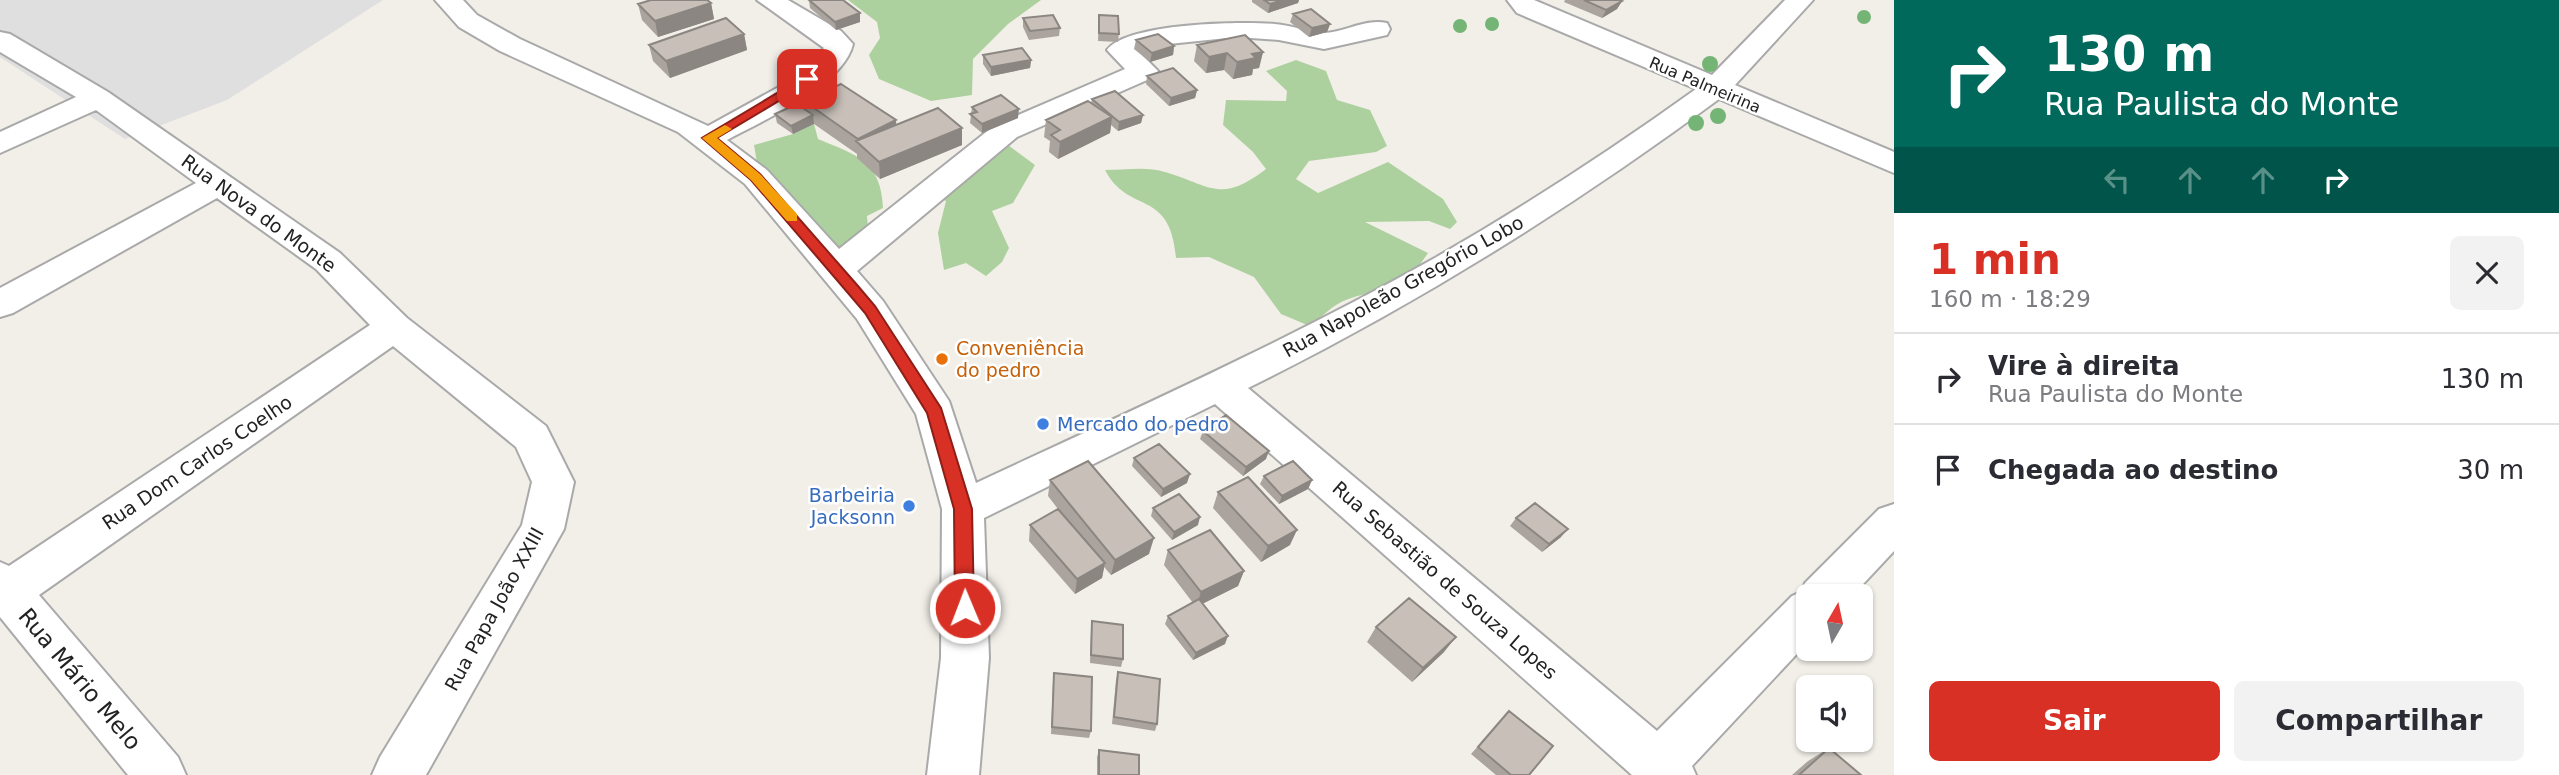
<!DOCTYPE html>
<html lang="pt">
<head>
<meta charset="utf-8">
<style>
	body { margin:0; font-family:"DejaVu Sans",sans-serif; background:#f2f2f3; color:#2b2b33; height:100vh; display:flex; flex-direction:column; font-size:26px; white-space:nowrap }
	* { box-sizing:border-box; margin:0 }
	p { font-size:23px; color:#7c7c81 }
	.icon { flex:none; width:38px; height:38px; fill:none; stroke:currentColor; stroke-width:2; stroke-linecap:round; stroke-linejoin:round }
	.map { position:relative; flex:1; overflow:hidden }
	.details { display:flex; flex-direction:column; background:#fff; width:665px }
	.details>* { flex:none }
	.guide { background:#00695c; color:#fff; overflow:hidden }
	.needle { width:46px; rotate:9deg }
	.fabs { position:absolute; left:1796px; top:584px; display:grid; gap:14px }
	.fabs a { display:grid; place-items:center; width:77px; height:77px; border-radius:10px; background:#fff; box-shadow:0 2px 5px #0004; font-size:35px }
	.pin { position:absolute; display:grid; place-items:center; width:60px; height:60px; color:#fff; margin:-30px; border-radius:14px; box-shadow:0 4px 10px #0006 }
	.me { position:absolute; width:77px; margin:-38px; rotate:359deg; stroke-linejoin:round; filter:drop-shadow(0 0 5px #0008) }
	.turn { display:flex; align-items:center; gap:24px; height:147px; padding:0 35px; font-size:32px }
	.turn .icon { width:91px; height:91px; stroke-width:2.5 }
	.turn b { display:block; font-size:49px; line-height:60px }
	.lanes { display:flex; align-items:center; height:66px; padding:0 35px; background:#0003; justify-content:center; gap:35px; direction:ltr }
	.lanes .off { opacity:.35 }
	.round { display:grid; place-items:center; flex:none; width:74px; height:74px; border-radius:10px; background:#f2f2f3 }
	.headline { display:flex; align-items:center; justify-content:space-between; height:119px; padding:0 35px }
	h1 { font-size:42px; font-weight:700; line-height:52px; color:#d93025 }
	.action { display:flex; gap:14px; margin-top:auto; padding:14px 35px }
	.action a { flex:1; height:80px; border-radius:10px; background:#d93025; color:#fff; font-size:28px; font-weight:700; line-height:80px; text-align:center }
	.action a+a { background:#f2f2f3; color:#2b2b33 }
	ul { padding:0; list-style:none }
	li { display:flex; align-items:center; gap:21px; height:91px; padding:0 35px; border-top:2px solid #e1e1e2 }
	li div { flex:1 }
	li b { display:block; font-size:26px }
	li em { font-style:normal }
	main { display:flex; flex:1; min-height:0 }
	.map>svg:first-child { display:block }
</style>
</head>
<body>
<main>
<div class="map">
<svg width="1894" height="775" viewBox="0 0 1894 775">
	<rect width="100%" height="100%" fill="#f2efe9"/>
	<!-- residential -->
	<path fill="#e0dfdf" d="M0,0h383l-156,100 -102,39 -125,-82z"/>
	<!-- forest -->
	<path fill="#add19e" d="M848,0h193l-33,24 -35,35 -1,36 -41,6 -52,-22 -10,-24 11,-17 -3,-16z
		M1296,60l30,11 11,29 33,10 17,36 -11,6 -67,9 -13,18 22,14 70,-31 55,37 14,23 -7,7 -21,-8 -64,1 63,31 -26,37c-41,4 -62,4 -90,37l-31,-13 -27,-37 -45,-20 -33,1c-6,-71 -47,-42 -71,-88 18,0 43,-4 60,2 47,14 55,32 101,-3l-13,-17 -30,-27 3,-25 60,1 1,-10 -21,-20z
		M814,124l4,15c39,16 63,22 65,69l-16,8 1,11 -30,33 -80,-91 -4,-24 39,-11z
		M1004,142l31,23 -22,38 -21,8 17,37 -7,14 -16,14 -20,-13 -22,7 -6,-37 8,-32 -10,-5z"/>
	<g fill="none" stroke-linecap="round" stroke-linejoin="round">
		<defs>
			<path id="minor" d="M435,0h28l14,15 43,24 188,87 78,-43 38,-35 -67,-48h31l53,31 12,13c-10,42 -91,77 -126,96l40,30 72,79 156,-124 130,-56 -18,-19c19,-27 135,-29 168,-26 16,1 32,8 48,9 21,0 42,-15 64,-10l3,6 -3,6 -63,14 -45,-9 -42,-3 -68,7 -31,7 20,20 -4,6 -137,60 -160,134 26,30 66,100 27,82c154,-72 309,-141 457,-224 91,-52 178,-109 263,-170l-179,-76 -10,-13h27l178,75 73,-75h28l-78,85 159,67v21l-175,-74c-149,110 -305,207 -471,289l409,343 135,-135 9,-4 4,-9 74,-74 15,-5v47l-43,46h-43v45l-116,124 4,9h-64l-417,-371 -231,114 5,140 -10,117h-52l14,-117 1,-149 -26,-95 -59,-95 -112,-135 -67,-52 -178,-81 -41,-24z
				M0,32l10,2 98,58 232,161 67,65 139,108 28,56 -10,47 -138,246h-54l8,-18 142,-232 10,-43 -16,-35 -123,-101 -354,249 139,162 8,18h-58l-128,-158v-55l9,4 361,-241 -54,-56 -99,-71 -204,115 -13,4v-29l196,-105 -100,-73 -96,43v-21l76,-35 -76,-45z"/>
		</defs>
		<!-- minor casing -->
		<use href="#minor" stroke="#a9a9a9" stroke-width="4"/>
		<!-- minor -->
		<use href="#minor" fill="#fff" fill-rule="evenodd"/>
	</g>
	<!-- trees -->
	<g fill="#74b475">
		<circle cx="1864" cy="17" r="7"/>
		<circle cx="1492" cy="24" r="7"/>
		<circle cx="1460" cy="26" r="7"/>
		<circle cx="1710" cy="64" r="8"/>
		<circle cx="1718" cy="116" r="8"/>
		<circle cx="1696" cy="123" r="8"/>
	</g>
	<!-- wall -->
	<path fill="#aba49e" d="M809,0l51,13v9l-24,8 -26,-22z
		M1252,0h47l-1,3 -30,10 -16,-11z
		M1565,0h54l3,1 -5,8 -15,9 -38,-16z
		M711,3l3,16 -56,18 -16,-17 -4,-16z
		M1293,14l37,10 -3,8 -18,5 -19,-15z
		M1099,15l20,19 -1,8 -20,-1z
		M1023,18l37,10 -1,8 -30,4 -6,-13z
		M744,34l3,16 -77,28 -17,-17 -4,-16z
		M1136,40l38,6 -1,9 -23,7 -16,-13z
		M1197,45l66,7 -4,16 -6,1 -1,6 -19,4 -9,-9 -18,3 -12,-12z
		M983,55l48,5 -1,8 -39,8 -8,-12z
		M1147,76l50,14 -2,8 -26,8 -23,-22z
		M829,89l67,36 66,20 -82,34 -23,-21v-4l-43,-30 -21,10 -16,-11 -2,-9 22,-10 -5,-3 -1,-9z
		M1092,99l51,16 -2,8 -23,8 -7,-6 -1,8 -52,26 -9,-7 1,-11 -6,-4 2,-17 45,-17z
		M972,107l46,11 -36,15 -12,-10z
		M1203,431l63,28 -23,17 -43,-37z
		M1134,458l53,25 -26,14 -29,-31z
		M1264,476l48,4 -4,9 -29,15 -19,-20z
		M1050,480l99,74 -38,21 -7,-8 -2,11 -27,16 -46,-53 1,-16 28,-16 -10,-13z
		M1218,492l72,53 -29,17 -48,-54z
		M1153,508l45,17 -26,15 -21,-24z
		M1516,518l45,19 -19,15 -32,-26z
		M1168,550l76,21 -6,15 -36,18 23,40 -32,16 -28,-36 3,-8 25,-13 -29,-38z
		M1092,621l31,38 -2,8 -31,-4 1,-34z
		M1376,627l68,25 -32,30 -45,-40z
		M1118,672l39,52 -2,7 -43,-7 4,-44z
		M1054,673l37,58 -2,7 -38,-4 2,-53z
		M1509,711l20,64h-33l-25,-21z
		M1829,748l32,27h-69l16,-14z
		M1099,750l40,25h-42v-18z"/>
	<!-- shaded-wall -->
	<path fill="#8b8681" d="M1283,0h16l-1,3 -30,10 2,-9z
		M1622,1l-5,8 -15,9 4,-8z
		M711,3l3,16 -56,18 -3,-16z
		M860,13v9l-24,8 -1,-8z
		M1330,24l-3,8 -18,5 3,-9z
		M744,34l3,16 -77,28 -4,-17z
		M1174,46l-1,9 -23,7 2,-9z
		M1263,52l-4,16 -6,1 -1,6 -19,4 4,-17 15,-8z
		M1227,53l-3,17 -18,3 3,-16z
		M1031,60l-1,8 -39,8v-9z
		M1197,90l-2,8 -26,8 2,-8z
		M1019,109l-1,9 -36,15v-9z
		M813,115l1,9 -21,10 -2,-8z
		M1143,115l-2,8 -23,8 1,-9z
		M1112,117l-2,16 -52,26 2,-17z
		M896,120l1,17 -30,15 -9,-13z
		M962,128v17l-82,34 -1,-17z
		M1269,451l-3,8 -23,17 3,-9z
		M1190,474l-3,9 -26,14 2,-8z
		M1312,480l-4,9 -29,15 3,-8z
		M1200,517l-2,8 -26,15 2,-8z
		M1568,529l-7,8 -19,15 7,-8z
		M1297,530l-7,15 -29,17 7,-16z
		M1154,538l-5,16 -38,21 4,-15z
		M1105,563l-3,15 -27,16 2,-15z
		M1244,571l-6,15 -42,21 5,-15z
		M1228,636l-3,8 -32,16 3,-7z
		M1456,637l-12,15 -32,30 11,-14z"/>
	<!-- building -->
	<path fill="#c7bfb8" stroke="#8b8681" stroke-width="2" d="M651,0h56l4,3 -56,18 -17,-17z
		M809,0h34l17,13 -25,9z
		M1264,0h19l-13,4z
		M1584,0h35l3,1 -16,9z
		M1311,9l19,15 -18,4 -19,-14z
		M1053,15l7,13 -30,3 -7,-13z
		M1099,15l19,1 1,18 -20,-1z
		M726,18l18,16 -78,27 -17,-16z
		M1158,34l16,12 -22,7 -16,-13z
		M1245,35l18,17 -11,2 4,4 -19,4 -10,-9 -18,4 -12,-12z
		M1022,48l9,12 -40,7 -8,-12z
		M1173,68l24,22 -26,8 -24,-22z
		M818,81l11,8 -25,12v1l-13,-10z
		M841,84l55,36 -38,19 -54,-38z
		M1115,91l28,24 -24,7 -27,-23z
		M1001,95l18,14 -37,15 -12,-10 7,-2 -5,-5z
		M1088,101l24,16 -52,25 -9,-7 9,-5 -14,-10z
		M797,104l16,11 -22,11 -16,-12z
		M938,108l24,20 -83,34 -23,-21z
		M1226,415l43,36 -23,16 -43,-36z
		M1159,444l31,30 -27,15 -29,-31z
		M1088,461l66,77 -39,22 -65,-80z
		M1293,461l19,19 -30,16 -18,-20z
		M1248,477l49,53 -29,16 -50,-54z
		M1179,494l21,23 -26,15 -21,-24z
		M1535,503l33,26 -19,15 -33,-26z
		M1058,509l47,54 -28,16 -47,-54z
		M1210,530l34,41 -43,21 -33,-42z
		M1409,598l47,39 -33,31 -47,-41z
		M1199,599l29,37 -32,17 -28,-37z
		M1092,621l31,4v34l-32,-4z
		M1118,672l42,7 -3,45 -43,-7z
		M1054,673l38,4 -1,54 -39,-4z
		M1509,711l44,35 -24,29h-18l-33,-28z
		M1829,748l32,27h-62z
		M1099,750l40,5v20h-40z"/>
	<!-- route -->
	<path fill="#d93025" stroke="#8d1f18" stroke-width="2" d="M807,75l6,4 -1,2 -95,57 43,36 98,112 17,20 66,102 31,101 2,99 -3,6 -6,3 -7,-3 -3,-6 -1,-99 -27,-96 -62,-100 -17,-20 -97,-113 -49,-42z"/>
	<!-- slow -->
	<path fill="#f59e0b" d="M725,125l7,4 -15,9 43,36 37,40v7h-10l-36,-41 -49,-42z"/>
	<!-- markers -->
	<circle fill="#e8710a" stroke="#fff" stroke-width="2.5" cx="942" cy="359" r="7"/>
	<g fill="#3f7fe0" stroke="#fff" stroke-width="2.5">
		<circle cx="1043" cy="424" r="7"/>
		<circle cx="909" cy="506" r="7"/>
	</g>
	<g text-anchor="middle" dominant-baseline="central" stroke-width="5" stroke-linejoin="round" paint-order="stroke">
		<!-- far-street labels -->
		<g font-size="16" fill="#222" stroke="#fff">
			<text transform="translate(1705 85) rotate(23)">Rua Palmeirina</text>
		</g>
		<!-- street labels -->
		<g font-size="19" fill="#222" stroke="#fff">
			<text transform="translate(259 213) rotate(36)">Rua Nova do Monte</text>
			<text transform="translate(1403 286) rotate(-29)">Rua Napoleão Gregório Lobo</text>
			<text transform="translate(197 462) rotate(-34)">Rua Dom Carlos Coelho</text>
			<text transform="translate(1445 580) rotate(41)">Rua Sebastião de Souza Lopes</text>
			<text transform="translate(494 609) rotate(-61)">Rua Papa João XXIII</text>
		</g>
		<!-- food labels -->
		<g font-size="19" fill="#c56008" stroke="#fff" text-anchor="start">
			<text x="956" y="348">Conveniência<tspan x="956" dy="22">do pedro</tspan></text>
		</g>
		<!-- shop labels -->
		<g font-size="19" fill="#366cbe" stroke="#fff" text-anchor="start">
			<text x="1057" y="424">Mercado do pedro</text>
			<text x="895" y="495" text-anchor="end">Barbeiria<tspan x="895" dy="22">Jacksonn</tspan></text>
		</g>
		<!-- near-street labels -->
		<g font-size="23" fill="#222" stroke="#fff">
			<text transform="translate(80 679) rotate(50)">Rua Mário Melo</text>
		</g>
	</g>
</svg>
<div class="fabs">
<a><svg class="needle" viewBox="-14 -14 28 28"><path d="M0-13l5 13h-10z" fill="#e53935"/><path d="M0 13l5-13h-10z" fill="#7c7c81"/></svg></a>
<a><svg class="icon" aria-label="sound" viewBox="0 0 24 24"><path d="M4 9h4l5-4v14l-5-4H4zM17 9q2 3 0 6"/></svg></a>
</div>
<div class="pin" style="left:807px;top:79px;background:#d93025"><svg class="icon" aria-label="arrive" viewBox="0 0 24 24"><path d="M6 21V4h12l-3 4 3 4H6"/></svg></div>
<svg class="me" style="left:965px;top:608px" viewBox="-20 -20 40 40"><circle r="17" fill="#d93025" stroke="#fff" stroke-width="3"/><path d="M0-11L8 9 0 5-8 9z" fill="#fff"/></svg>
</div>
<section class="details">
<div class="guide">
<div class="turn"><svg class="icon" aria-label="right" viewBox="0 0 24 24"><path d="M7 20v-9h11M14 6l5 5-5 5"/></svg><div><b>130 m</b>Rua Paulista do Monte</div></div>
<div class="lanes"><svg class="icon off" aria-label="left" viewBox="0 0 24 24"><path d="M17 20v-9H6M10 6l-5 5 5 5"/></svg><svg class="icon off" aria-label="ahead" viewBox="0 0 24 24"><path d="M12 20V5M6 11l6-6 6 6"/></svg><svg class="icon off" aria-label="ahead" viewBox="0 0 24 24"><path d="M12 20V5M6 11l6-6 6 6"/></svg><svg class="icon" aria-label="right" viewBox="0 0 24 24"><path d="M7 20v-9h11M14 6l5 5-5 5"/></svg></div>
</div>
<div class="headline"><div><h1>1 min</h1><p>160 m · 18:29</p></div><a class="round"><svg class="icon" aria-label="close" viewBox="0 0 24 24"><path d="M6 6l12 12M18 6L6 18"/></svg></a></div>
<ul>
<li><svg class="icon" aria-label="right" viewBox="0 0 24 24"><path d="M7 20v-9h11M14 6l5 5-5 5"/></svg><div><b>Vire à direita</b><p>Rua Paulista do Monte</p></div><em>130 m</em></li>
<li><svg class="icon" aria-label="arrive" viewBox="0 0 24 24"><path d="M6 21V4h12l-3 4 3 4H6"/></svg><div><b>Chegada ao destino</b></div><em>30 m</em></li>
</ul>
<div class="action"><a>Sair</a><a>Compartilhar</a></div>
</section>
</main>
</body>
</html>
